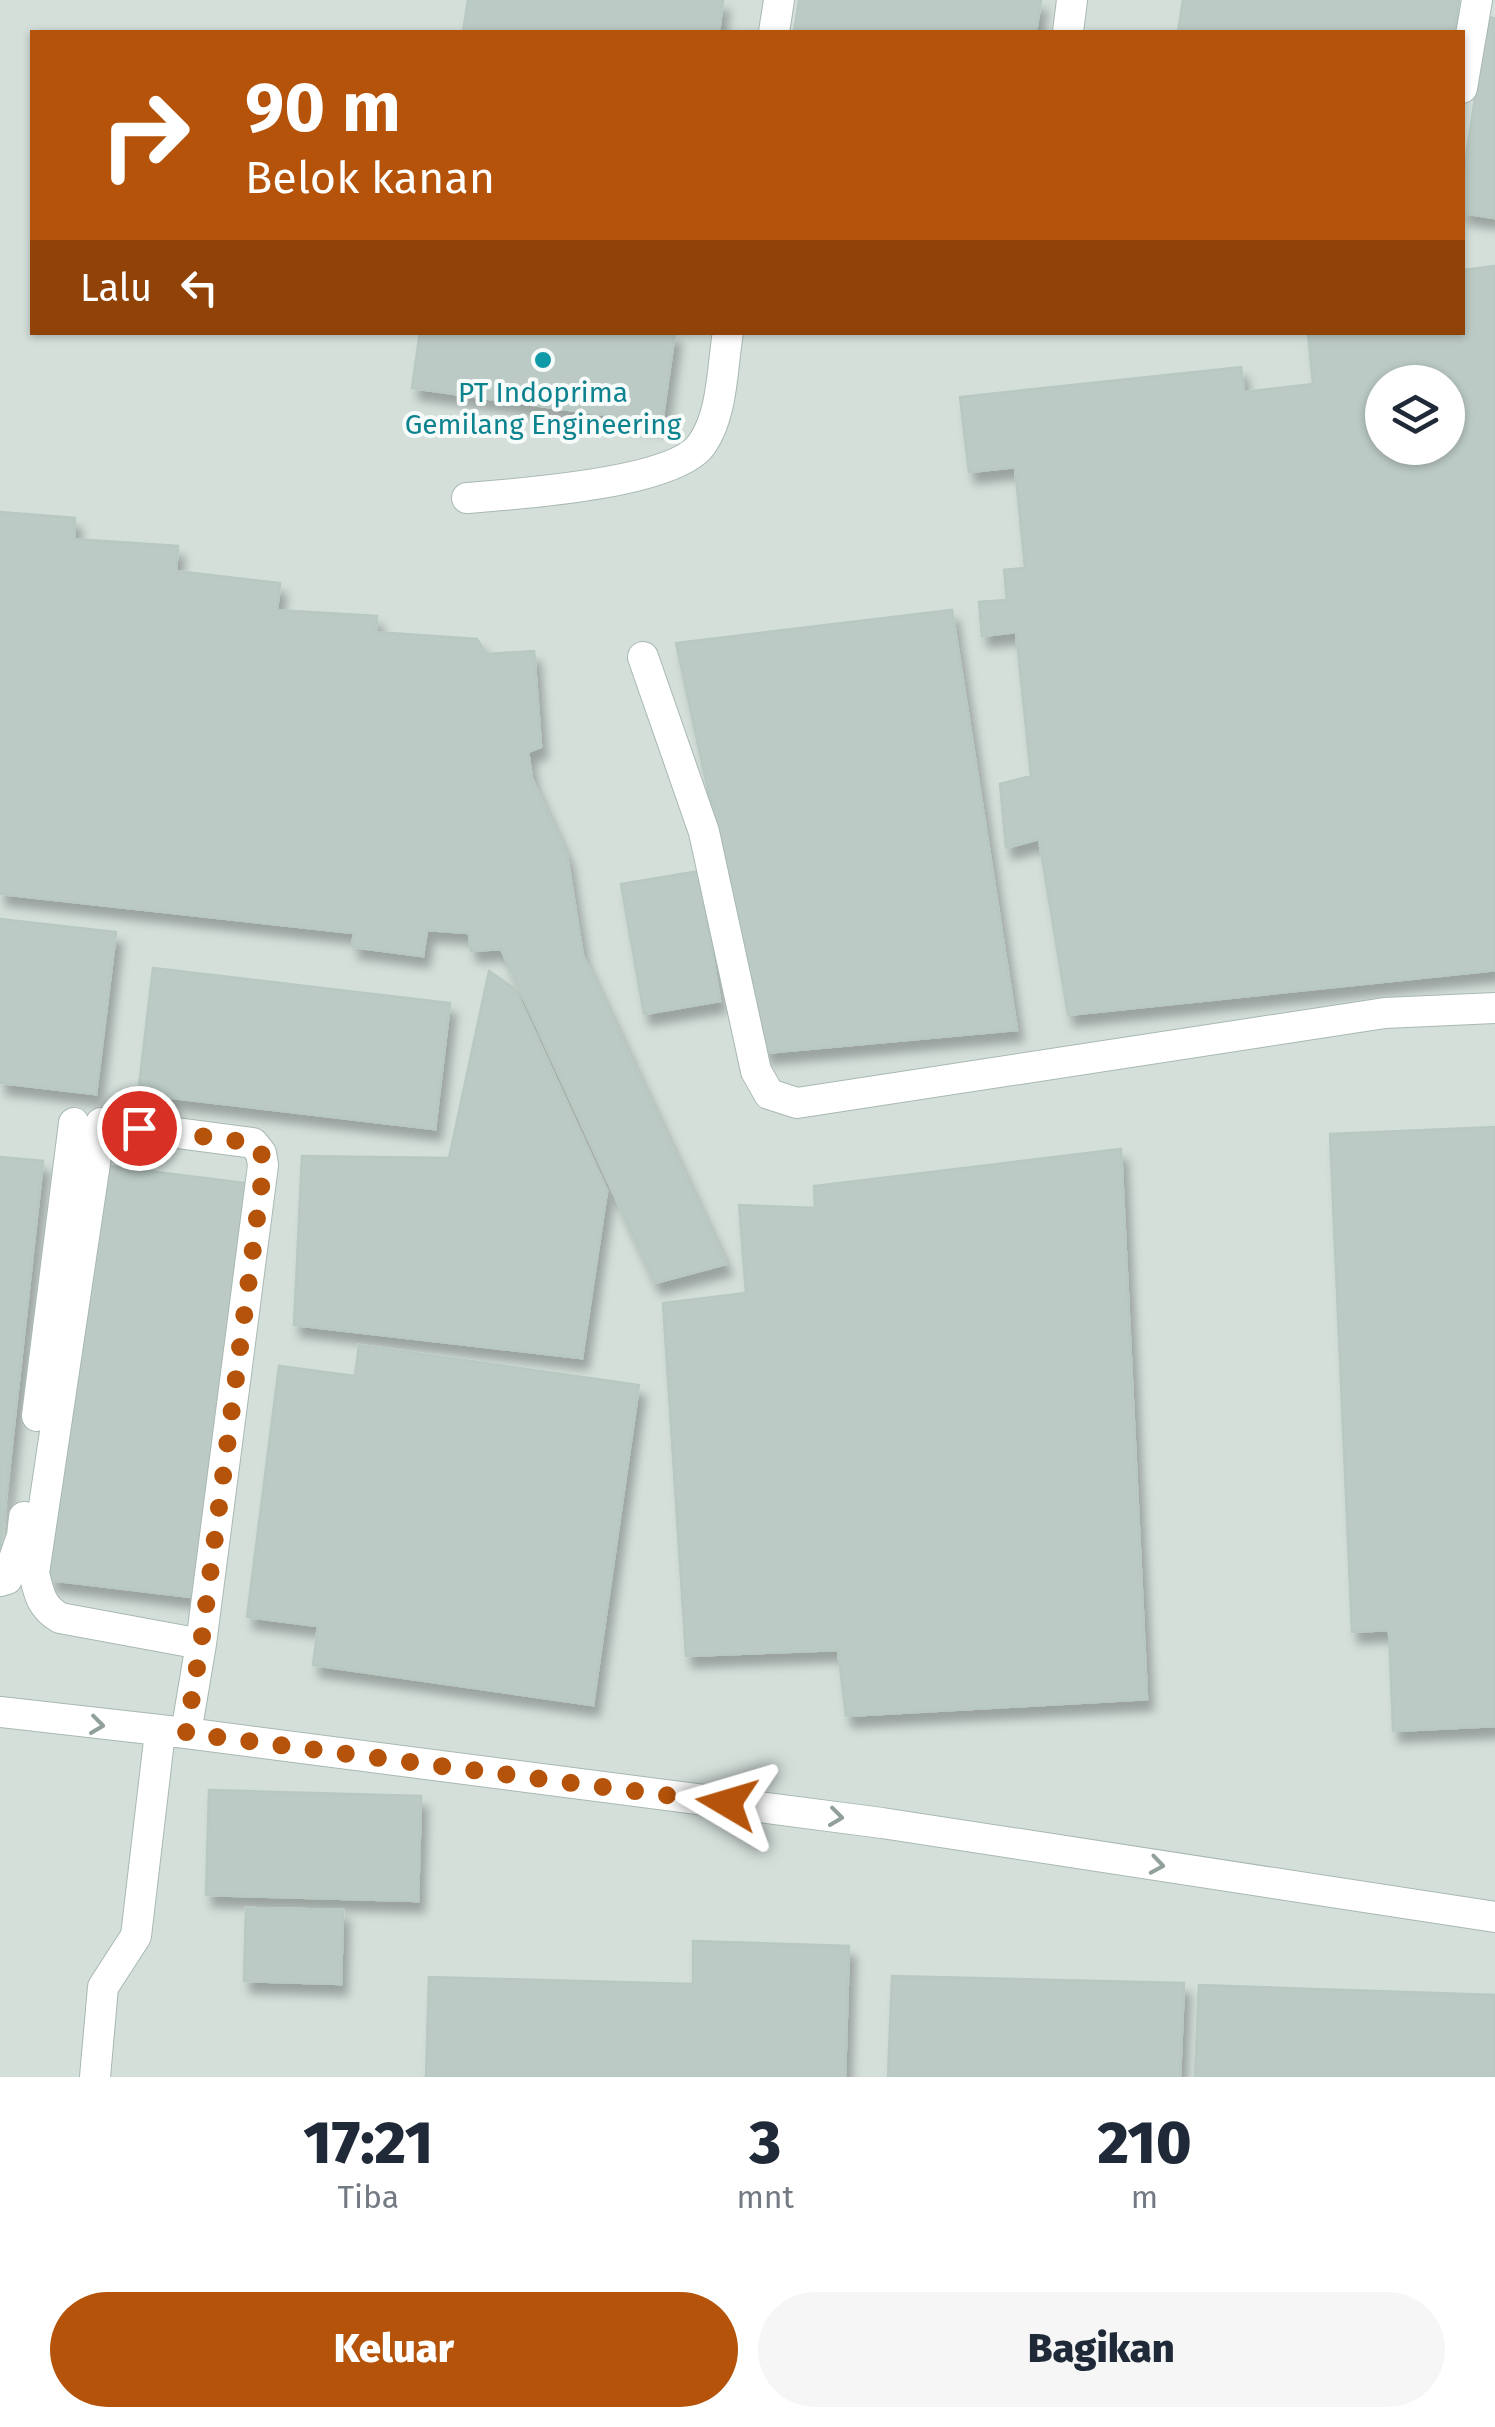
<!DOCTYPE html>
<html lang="id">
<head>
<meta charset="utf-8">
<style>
	body { margin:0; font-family:"Fira Sans",sans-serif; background:#f6f6f7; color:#1f2937; height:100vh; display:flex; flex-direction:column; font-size:38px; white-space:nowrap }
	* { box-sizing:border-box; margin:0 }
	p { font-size:32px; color:#747a83 }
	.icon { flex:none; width:55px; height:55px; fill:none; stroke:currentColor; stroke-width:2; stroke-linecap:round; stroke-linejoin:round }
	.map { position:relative; height:2077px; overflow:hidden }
	.sheet { display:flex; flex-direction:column; background:#fff; flex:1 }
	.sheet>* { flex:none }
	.top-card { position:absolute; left:30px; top:30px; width:1435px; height:305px; border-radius:0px; box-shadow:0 2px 8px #0004; background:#b45309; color:#fff; overflow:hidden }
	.buttons { position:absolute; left:1365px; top:365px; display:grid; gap:20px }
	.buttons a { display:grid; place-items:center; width:100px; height:100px; border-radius:50%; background:#fff; box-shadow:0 2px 8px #0004; font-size:50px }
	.pin { position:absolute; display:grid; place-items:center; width:85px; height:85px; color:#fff; margin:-42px; border:5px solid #fff; border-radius:50%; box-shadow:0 2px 10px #0007 }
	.me { position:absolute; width:110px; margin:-55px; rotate:277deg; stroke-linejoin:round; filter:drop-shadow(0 0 8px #0008) }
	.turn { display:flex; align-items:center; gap:35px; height:210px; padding:0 50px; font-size:45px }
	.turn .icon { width:130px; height:130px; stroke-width:2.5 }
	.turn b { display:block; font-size:70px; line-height:85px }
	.then { display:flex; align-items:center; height:95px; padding:0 50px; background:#0003; gap:20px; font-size:38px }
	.eta { display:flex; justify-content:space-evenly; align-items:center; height:170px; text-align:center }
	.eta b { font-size:60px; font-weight:800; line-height:70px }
	.action { display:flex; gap:20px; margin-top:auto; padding:20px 50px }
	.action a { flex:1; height:115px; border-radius:60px; background:#b45309; color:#fff; font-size:40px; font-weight:800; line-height:115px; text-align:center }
	.action a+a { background:#f6f6f7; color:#1f2937 }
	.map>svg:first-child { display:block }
</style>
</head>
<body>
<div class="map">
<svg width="1495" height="2077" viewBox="0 0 1495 2077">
	<defs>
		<filter id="shadow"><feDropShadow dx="6" dy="11" stdDeviation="5" flood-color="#0004"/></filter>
	</defs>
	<rect width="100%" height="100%" fill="#e6efeb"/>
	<!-- built -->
	<path fill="#d4dfda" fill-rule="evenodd" d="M0,0h1495v2077h-1495zM32,32h1430v300h-1430zM1382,382h66v66h-66z"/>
	<!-- building -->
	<path fill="#bbcac4" stroke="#b8c9c2" stroke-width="2.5" fill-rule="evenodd" filter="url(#shadow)" d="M468,0h255l-4,32h-256z
		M799,0h242l-5,32h-242z
		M1183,0h276l-5,32h-276z
		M1487,17l8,1v200l-33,-5v-28z
		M1495,266v704l-427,45 -29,-176 -33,9 -6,-64 31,-8 -15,-144 -34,4 -3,-34 28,-2 -3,-30 21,-2 -10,-101 -46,5 -9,-75 281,-30 3,25 69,-8 -5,-52h154v-62zM1382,382h66v66h-66z
		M420,332h255l-13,91 -250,-35z
		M0,512l75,6 -1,21 104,7 -2,25 104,12 -3,27 100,6 -1,16 101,7 9,15 48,-3 7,96 -13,5 4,27 35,77 16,100 143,308 -71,19 -154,-334 -30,2 -2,-18 -42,-3 -4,26 -71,-9 2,-14 -354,-39z
		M952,610l65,420 -252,23 -89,-410z
		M699,871l21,130 -76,13 -23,-130z
		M0,919l116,13 -20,162 -96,-11z
		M153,968l297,35 -15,126 -297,-35z
		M489,971l26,18 92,202 -25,167 -288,-33 8,-169 147,2z
		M1495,1127v599l-102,5 -4,-101 -37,2 -22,-498z
		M1121,1149l26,550 -301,17 -8,-66 -152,6 -23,-353 83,-10 -7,-88 76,3 -1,-22z
		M0,1157l43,4 -43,392z
		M101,1165l152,19 -52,414 -152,-18z
		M359,1345l280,40 -46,320 -280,-40 5,-39 -71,-9 32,-251 76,10z
		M209,1790l212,6 -3,105 -212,-6z
		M246,1908l97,2 -2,74 -97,-3z
		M693,1941l156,5 -4,131h-419l3,-100 264,7z
		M892,1976l292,7 -4,94h-292z
		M1199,1985l296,10v82h-300z"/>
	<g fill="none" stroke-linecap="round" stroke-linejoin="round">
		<defs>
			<path id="minor" d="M774,32l5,-32
				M1068,32l4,-32
				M1462,88l15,-88
				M467,498c49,-4 208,-14 235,-54 21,-30 20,-76 26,-112
				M643,657l61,175 52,239 13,23 28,9 588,-90 110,-5
				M37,1416l37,-293
				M0,1581l7,-2 15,-43 2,-19
				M0,1712l186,21 696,90 613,94
				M186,1733l15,-89 62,-479 -2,-12 -8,-10 -152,-20 -67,450c5,21 7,34 26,45l141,26
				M95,2077l8,-90 33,-51 24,-204"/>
		</defs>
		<!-- minor casing -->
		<use href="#minor" stroke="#a8b8b2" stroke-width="32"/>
		<!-- minor -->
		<use href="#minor" stroke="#fff" stroke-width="30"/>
	</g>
	<!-- one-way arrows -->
	<defs><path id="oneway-chevron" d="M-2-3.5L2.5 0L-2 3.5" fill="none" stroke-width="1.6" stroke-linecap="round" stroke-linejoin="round" transform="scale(2.5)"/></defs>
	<g stroke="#92a09c">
		<use href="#oneway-chevron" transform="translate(97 1725) rotate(7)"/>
		<use href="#oneway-chevron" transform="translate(836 1817) rotate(7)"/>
		<use href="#oneway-chevron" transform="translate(1157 1865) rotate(9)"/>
	</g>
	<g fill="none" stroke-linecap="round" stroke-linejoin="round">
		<!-- route -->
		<path stroke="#b45309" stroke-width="18" stroke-dasharray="0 32.4" d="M139,1128l114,15 8,9 3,13 -63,479 -15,89 541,70"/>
	</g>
	<!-- markers -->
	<circle fill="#0f9aa8" stroke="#f7fbf9" stroke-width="4" cx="543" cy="360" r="10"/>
	<g text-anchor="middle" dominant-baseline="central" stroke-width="8" stroke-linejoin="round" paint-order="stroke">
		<!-- culture labels -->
		<g font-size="28" fill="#0d838f" stroke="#f7fbf9">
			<text x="543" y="392">PT Indoprima<tspan x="543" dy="32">Gemilang Engineering</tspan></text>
		</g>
	</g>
</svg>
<div class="buttons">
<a><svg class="icon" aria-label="layers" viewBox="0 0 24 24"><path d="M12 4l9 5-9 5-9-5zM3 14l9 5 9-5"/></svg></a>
</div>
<div class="pin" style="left:139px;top:1128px;background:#d93025"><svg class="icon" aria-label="arrive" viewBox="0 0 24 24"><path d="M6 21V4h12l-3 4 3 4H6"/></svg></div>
<svg class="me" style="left:727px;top:1803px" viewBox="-20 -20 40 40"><path d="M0-17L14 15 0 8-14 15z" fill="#b45309" stroke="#fff" stroke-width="4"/></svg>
<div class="top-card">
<div class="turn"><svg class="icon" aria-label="right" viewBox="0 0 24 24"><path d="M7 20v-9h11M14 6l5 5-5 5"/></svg><div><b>90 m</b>Belok kanan</div></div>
<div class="then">Lalu<svg class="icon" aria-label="left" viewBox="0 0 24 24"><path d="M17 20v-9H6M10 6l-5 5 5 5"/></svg></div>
</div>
</div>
<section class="sheet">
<div class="eta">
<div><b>17:21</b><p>Tiba</p></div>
<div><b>3</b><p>mnt</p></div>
<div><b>210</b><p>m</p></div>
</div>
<div class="action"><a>Keluar</a><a>Bagikan</a></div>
</section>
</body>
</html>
